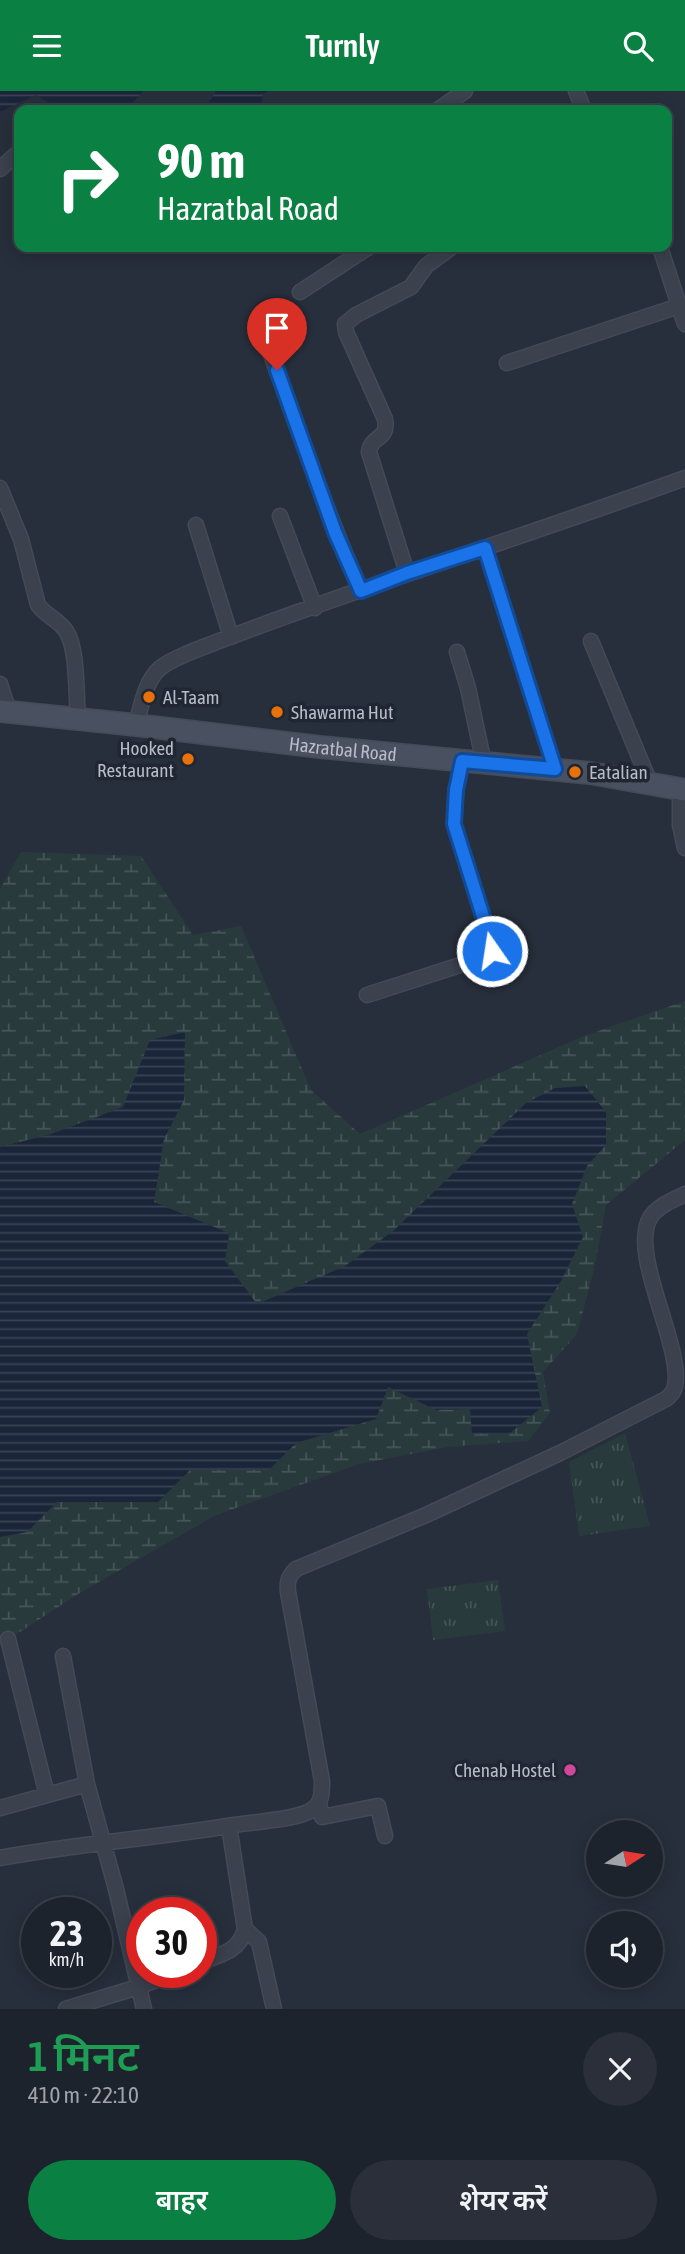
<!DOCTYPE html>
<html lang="hi">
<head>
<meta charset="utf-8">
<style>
	body { margin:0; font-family:"Asap Condensed","Noto Sans Devanagari",sans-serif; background:#2a2f39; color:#f1f3f6; height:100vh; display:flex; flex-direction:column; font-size:26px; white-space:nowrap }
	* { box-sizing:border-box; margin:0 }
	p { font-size:23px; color:#a0a4aa }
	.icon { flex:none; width:38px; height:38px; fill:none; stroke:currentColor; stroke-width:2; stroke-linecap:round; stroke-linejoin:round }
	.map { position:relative; height:1918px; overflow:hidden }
	.side { display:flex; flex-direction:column; background:#1d232d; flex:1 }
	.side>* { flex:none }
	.banner { position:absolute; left:14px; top:14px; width:658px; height:147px; border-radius:14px; box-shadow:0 4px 18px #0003,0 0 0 2px #3b4049; background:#0b8043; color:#fff; overflow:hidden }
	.needle { width:46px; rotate:78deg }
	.buttons { position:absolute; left:586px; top:1729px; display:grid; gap:14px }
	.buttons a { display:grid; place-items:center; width:77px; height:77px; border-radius:50%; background:#1d232d; box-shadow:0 4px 18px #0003,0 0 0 2px #3b4049; font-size:35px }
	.speed { position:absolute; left:21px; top:1806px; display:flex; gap:14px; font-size:35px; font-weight:700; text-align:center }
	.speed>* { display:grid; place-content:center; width:91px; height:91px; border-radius:50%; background:#1d232d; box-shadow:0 4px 18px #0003,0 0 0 2px #3b4049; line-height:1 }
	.speed small { font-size:18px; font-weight:400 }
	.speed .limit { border:10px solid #d22; background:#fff; color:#111 }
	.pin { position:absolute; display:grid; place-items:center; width:60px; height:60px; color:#fff; margin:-72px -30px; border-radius:50% 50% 50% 0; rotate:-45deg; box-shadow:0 0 7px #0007 }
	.pin .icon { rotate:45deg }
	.me { position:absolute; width:77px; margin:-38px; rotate:347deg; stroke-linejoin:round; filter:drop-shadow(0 0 5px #0008) }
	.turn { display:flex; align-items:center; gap:24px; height:147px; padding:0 28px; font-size:32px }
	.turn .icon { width:91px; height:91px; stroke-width:2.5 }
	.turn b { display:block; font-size:49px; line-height:60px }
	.round { display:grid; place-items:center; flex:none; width:74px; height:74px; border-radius:37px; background:#2a2f39 }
	.head { display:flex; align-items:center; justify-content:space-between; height:119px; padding:0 28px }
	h1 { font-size:42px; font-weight:600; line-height:52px; color:#1e9e55 }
	.button { display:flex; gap:14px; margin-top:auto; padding:14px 28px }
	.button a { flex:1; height:80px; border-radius:42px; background:#0b8043; color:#fff; font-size:28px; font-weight:600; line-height:80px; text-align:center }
	.button a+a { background:#2a2f39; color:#f1f3f6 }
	header { display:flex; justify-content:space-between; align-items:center; height:91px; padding:0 28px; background:#0b8043; color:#fff; font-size:32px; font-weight:600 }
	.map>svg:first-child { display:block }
</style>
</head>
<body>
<header><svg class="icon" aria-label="menu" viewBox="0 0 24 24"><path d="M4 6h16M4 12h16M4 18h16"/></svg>Turnly<svg class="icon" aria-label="search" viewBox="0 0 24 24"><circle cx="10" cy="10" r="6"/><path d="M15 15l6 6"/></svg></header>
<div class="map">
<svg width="685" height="1918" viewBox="0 0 685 1918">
	<defs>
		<pattern id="grass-tufts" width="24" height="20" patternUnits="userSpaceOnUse" patternTransform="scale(1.75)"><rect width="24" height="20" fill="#293a3d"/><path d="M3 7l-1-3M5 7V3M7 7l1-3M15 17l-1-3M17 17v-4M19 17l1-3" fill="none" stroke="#465558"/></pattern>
		<pattern id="wetland-marsh" width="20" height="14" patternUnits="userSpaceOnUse" patternTransform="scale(1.75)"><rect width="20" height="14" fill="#293a3d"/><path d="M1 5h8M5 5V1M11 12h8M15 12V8" fill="none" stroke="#465558"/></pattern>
		<pattern id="water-rules" width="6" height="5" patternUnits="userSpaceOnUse" patternTransform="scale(1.75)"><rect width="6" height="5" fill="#1b2539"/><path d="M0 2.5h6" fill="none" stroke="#3a4354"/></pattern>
	</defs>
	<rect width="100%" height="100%" fill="#272f3c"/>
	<!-- grass -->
	<path fill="url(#grass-tufts)" d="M625,1342l25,93 -71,10 -10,-74z
		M498,1489l7,51 -72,9 -6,-51z"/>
	<!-- wetland -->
	<path fill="url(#wetland-marsh)" d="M21,761l120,4 52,79 48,-9 70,164 49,44 224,-98 101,-35v139l-79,65 -12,64 -17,65 -34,38 7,41 -22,28 -80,6 -89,17 -143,51 -138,79 -78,51v-756z"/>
	<!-- water -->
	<path fill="url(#water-rules)" d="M0,0h143l-16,19h-67l-24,-15 -36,17z
		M216,0h52l-5,3 -3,16h-56z
		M185,941l-1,68 -20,39 -10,63 75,31 -4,28 32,43 88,-38 48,-35 133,-128 29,-15 30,-2 21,26v33l-19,21 -15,38 11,33 -22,44 -34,53 15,73 -32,26 -38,1 -2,-25 -34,1 -48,-23 -12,32 -80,24 -27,27h-79l-32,32h-101l-30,30 -27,5v-390l51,-13 72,-27 27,-67z"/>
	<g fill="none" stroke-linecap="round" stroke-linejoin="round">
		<defs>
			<path id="street" d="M576,0l8,19
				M438,19l27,-19
				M0,78l19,-17
				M660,156l25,77
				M300,201l69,-45
				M258,228c34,91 64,183 103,272
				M507,272l172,-57
				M0,397l21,51 17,66c8,11 21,15 28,26 12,17 10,67 12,88
				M280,425l35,92
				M196,434l35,112
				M485,457l70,221
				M407,482l-38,-121c2,-17 20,-11 16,-33l-39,-87 -1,-8 11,-9 55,-28 15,-21 26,-19
				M591,550l59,142
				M457,561l11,36 16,76
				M0,593l9,28
				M136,634c5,-18 9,-43 23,-56 9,-8 23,-13 34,-18 162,-63 329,-113 492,-173
				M680,698v36l5,23
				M367,904l112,-36 13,-8v-6l-38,-121 2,-34 6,-29
				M8,1548l39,156
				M63,1565l24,128 29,105 28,120
				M319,1712l3,14 56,-11 7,30
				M0,1717l87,-24
				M0,1767c77,-14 156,-20 234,-33 19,-3 57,-5 74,-13 14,-7 14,-17 14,-31l-34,-189c-1,-10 0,-15 8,-23l130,-54 134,-62 106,-54c4,-3 8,-7 9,-13 8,-40 -46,-132 -25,-168 7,-12 23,-18 35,-24
				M245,1838l14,13 15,67
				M201,1871c19,-7 39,-11 44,-33l-16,-103
				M66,1918l72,-22 38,-15"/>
			<g id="secondary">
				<path id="s1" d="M0,620l136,14 184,22 270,26 95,17"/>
			</g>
		</defs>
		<!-- street casing -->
		<use href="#street" stroke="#444a56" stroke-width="17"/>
		<!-- secondary casing -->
		<use href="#secondary" stroke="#444a56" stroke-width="24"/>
		<!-- street -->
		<use href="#street" stroke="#3b414d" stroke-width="14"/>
		<!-- secondary -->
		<use href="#secondary" stroke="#49505f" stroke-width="21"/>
	</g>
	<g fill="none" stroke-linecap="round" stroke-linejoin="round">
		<defs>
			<path id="route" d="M277,279l58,162 26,59 46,-18 78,-25 70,221 -93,-8 -6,29 -2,34 38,121v6"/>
		</defs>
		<!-- route casing -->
		<use href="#route" stroke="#114b97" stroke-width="18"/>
		<!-- route -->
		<use href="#route" stroke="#1a73e8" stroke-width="12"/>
	</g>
	<!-- markers -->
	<g fill="#e8710a" stroke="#202632" stroke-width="2.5">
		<circle cx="149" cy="606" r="7"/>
		<circle cx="277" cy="621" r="7"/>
		<circle cx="188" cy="668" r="7"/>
		<circle cx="575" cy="681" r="7"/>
	</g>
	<circle fill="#d1479c" stroke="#202632" stroke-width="2.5" cx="570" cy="1679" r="7"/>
	<g text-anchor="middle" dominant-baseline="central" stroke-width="7" stroke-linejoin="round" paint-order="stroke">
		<!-- poi labels -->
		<g font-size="19" fill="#b7bcc8" stroke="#202632" text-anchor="start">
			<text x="163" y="606">Al-Taam</text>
			<text x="291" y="621">Shawarma Hut</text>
			<text x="174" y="657" text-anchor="end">Hooked<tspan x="174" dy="22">Restaurant</tspan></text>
			<text x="589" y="681">Eatalian</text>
			<text x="556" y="1679" text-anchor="end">Chenab Hostel</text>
		</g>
		<!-- street labels -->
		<g font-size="19" fill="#b7bcc8" stroke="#202632">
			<text stroke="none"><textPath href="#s1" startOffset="345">Hazratbal Road</textPath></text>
		</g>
	</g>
</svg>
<div class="buttons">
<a><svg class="needle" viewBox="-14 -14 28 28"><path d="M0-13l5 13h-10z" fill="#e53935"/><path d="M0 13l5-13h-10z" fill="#a0a4aa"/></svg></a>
<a><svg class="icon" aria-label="sound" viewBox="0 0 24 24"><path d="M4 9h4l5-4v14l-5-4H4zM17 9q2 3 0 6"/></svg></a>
</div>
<div class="speed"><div>23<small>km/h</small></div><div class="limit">30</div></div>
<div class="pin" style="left:277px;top:279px;background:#d93025"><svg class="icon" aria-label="arrive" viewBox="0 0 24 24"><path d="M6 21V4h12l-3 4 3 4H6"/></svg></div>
<svg class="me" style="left:492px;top:860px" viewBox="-20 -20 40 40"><circle r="17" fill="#1a73e8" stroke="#fff" stroke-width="3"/><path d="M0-11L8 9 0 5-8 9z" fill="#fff"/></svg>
<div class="banner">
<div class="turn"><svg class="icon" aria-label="right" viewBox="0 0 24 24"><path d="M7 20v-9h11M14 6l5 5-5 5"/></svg><div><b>90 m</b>Hazratbal Road</div></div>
</div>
</div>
<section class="side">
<div class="head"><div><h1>1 मिनट</h1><p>410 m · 22:10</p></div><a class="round"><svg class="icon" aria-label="close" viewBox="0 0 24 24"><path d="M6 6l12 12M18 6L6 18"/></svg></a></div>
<div class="button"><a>बाहर</a><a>शेयर करें</a></div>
</section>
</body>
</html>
